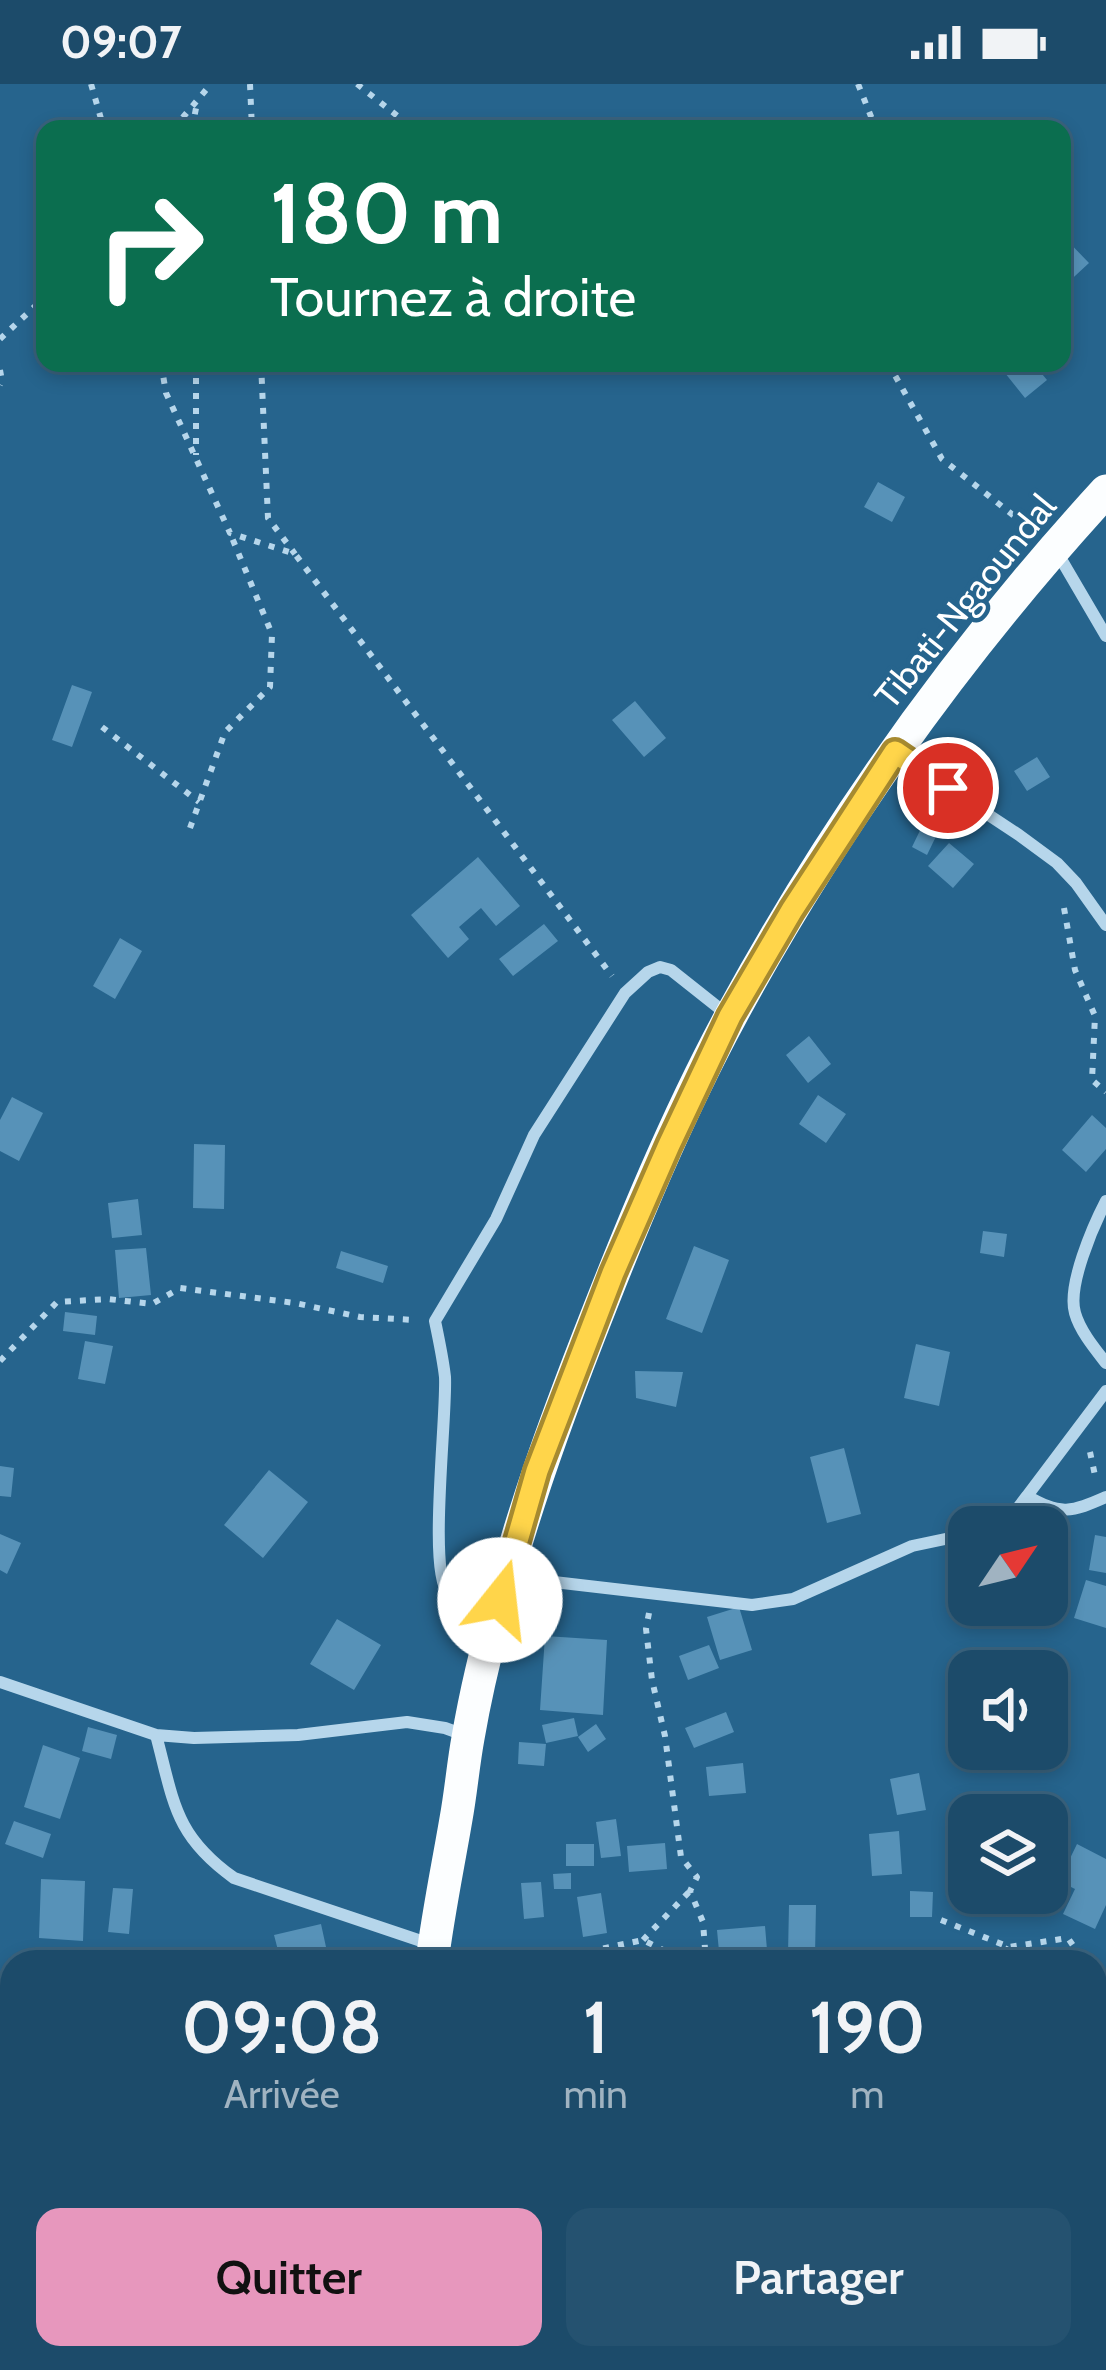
<!DOCTYPE html>
<html lang="fr">
<head>
<meta charset="utf-8">
<style>
	body { margin:0; font-family:Cabin,sans-serif; background:#255270; color:#f1f3f6; height:100vh; display:flex; flex-direction:column; font-size:45px; white-space:nowrap }
	* { box-sizing:border-box; margin:0 }
	p { font-size:39px; color:#a0b3c1 }
	.icon { flex:none; width:66px; height:66px; fill:none; stroke:currentColor; stroke-width:2; stroke-linecap:round; stroke-linejoin:round }
	.map { position:relative; flex:1; overflow:hidden }
	.drawer { position:absolute; left:0px; top:1866px; width:1107px; height:420px; display:flex; flex-direction:column; background:#1c4b6a; border-radius:36px 36px 0 0; box-shadow:0 6px 18px #0003,0 0 0 3px #3a637e }
	.drawer>* { flex:none }
	.banner { position:absolute; left:36px; top:36px; width:1035px; height:252px; border-radius:24px; box-shadow:0 6px 18px #0003,0 0 0 3px #3a637e; background:#0b6e4f; color:#fff; overflow:hidden }
	.needle { width:78px; rotate:55deg }
	.buttons { position:absolute; left:948px; top:1422px; display:grid; gap:24px }
	.buttons a { display:grid; place-items:center; width:120px; height:120px; border-radius:24px; background:#1c4b6a; box-shadow:0 6px 18px #0003,0 0 0 3px #3a637e; font-size:60px }
	.pin { position:absolute; display:grid; place-items:center; width:102px; height:102px; color:#fff; margin:-51px; border:6px solid #fff; border-radius:50%; box-shadow:0 3px 12px #0007 }
	.me { position:absolute; width:132px; margin:-66px; rotate:16deg; stroke-linejoin:round; filter:drop-shadow(0 0 9px #0008) }
	.turn { display:flex; align-items:center; gap:42px; height:252px; padding:0 36px; font-size:54px }
	.turn .icon { width:156px; height:156px; stroke-width:2.5 }
	.turn b { display:block; font-size:84px; line-height:102px }
	.eta { display:flex; justify-content:space-evenly; align-items:center; height:204px; text-align:center }
	.eta b { font-size:72px; font-weight:600; line-height:84px }
	.action { display:flex; gap:24px; margin-top:auto; padding:24px 36px }
	.action a { flex:1; height:138px; border-radius:24px; background:#e797bd; color:#111; font-size:48px; font-weight:600; line-height:138px; text-align:center }
	.action a+a { background:#255270; color:#f1f3f6 }
	.status { display:flex; justify-content:space-between; align-items:center; height:84px; padding:0 60px; background:#1c4b6a; direction:ltr }
	.status svg { height:33px; fill:currentColor }
	.map>svg:first-child { display:block }
</style>
</head>
<body>
<div class="status"><b>09:07</b><svg viewBox="0 0 49 12"><path d="M0 12V9h3v3zM5 12V6h3v6zM10 12V3h3v9zM15 12V0h3v12zM26 1h20v11H26zM47 4h2v5h-2z"/></svg></div>
<div class="map">
<svg width="1106" height="2286" viewBox="0 0 1106 2286">
	<rect width="100%" height="100%" fill="#26648d"/>
	<!-- building -->
	<path fill="#5792b8" d="M1062,151l27,28 -27,25z
		M997,279h36l14,17 -22,18z
		M878,398l27,15 -13,25 -28,-15z
		M72,601l20,7 -20,55 -20,-7z
		M635,617l31,37 -22,19 -32,-37z
		M1037,673l13,20 -23,14 -13,-20z
		M927,732l15,8 -15,31 -15,-8z
		M949,759l25,21 -21,24 -25,-22z
		M478,773l42,49 -24,20 -15,-18 -22,19 10,12 -21,19 -37,-43z
		M544,840l14,17 -45,35 -14,-17z
		M120,854l22,13 -27,48 -22,-13z
		M809,952l22,28 -23,19 -22,-28z
		M818,1011l28,19 -20,29 -27,-19z
		M12,1013l31,16 -24,48 -19,-10v-31z
		M1092,1031l14,13v21l-20,23 -24,-22z
		M194,1060l31,1 -1,64 -31,-1z
		M138,1115l4,36 -30,3 -4,-35z
		M983,1147l24,3 -3,23 -24,-4z
		M694,1162l35,14 -27,73 -36,-14z
		M146,1164l5,47 -32,3 -4,-48z
		M341,1167l47,15 -5,17 -47,-15z
		M65,1228l32,4 -2,19 -32,-4z
		M85,1257l28,5 -8,38 -27,-5z
		M916,1260l34,8 -11,54 -35,-8z
		M635,1287l48,1 -7,35 -40,-9z
		M844,1364l17,66 -34,9 -17,-66z
		M0,1382l14,2 -3,29 -11,-1z
		M269,1386l39,32 -45,56 -39,-33z
		M0,1450l21,9 -14,31 -7,-4z
		M1095,1451l11,2v36l-17,-3z
		M1086,1496l20,6v42l-32,-10z
		M739,1523l13,43 -32,10 -13,-43z
		M337,1535l44,26 -27,45 -44,-26z
		M545,1552l62,4 -4,75 -63,-5z
		M709,1561l10,23 -31,12 -9,-24z
		M726,1628l8,20 -40,16 -9,-20z
		M574,1634l4,18 -32,7 -4,-18z
		M596,1640l10,15 -18,13 -10,-15z
		M88,1643l29,8 -6,24 -29,-8z
		M519,1658l27,2 -2,22 -26,-2z
		M43,1661l37,13 -20,61 -36,-12z
		M743,1679l3,30 -37,3 -3,-29z
		M919,1689l7,37 -29,5 -7,-36z
		M616,1735l5,37 -20,2 -5,-36z
		M14,1737l37,13 -8,24 -38,-14z
		M899,1747l3,43 -30,2 -3,-42z
		M665,1759l2,26 -38,3 -2,-26z
		M566,1760h28v22h-28z
		M1077,1760l29,15v46l-11,24 -32,-15 12,-25 -16,-8z
		M571,1789v16h-17l-1,-15z
		M41,1795l44,2 -2,60 -44,-3z
		M541,1798l3,35 -20,2 -3,-36z
		M113,1804l20,1 -4,45 -21,-2z
		M910,1807l23,1 -1,25h-22z
		M601,1809l6,40 -24,4 -6,-40z
		M789,1821h27l-1,50 -27,-1z
		M321,1840l5,23 -46,11 -6,-23z
		M765,1842l3,36h-48l-3,-32z
		M106,1866l1,12h-48l-1,-10z
		M5,1948l7,20v19l-12,5v-42z
		M873,2274h30l5,9 -7,3h-26l-5,-10z"/>
	<g fill="none" stroke-linecap="round" stroke-linejoin="round">
		<!-- path -->
		<path stroke="#b6d6eb" stroke-width="6" stroke-dasharray="6 9" stroke-linecap="butt" d="M91,0l13,45
			M250,0l2,45
			M357,0l57,45
			M858,0l18,45
			M173,45l38,-45
			M192,45l5,-26
			M0,255l45,-42
			M161,279l5,30 64,140 65,21 317,422
			M196,279v92
			M261,279l7,155 27,36
			M888,279l54,96 90,71
			M0,286l2,11 -2,4
			M102,643l97,75
			M190,744l35,-96 45,-45 2,-53 -42,-101
			M1064,824l11,62 20,46 -3,64 14,12
			M0,1277l57,-59 51,-3 44,5 28,-16 115,15 65,14 55,3
			M1090,1368l6,28
			M649,1529l-3,16 6,51 13,56 16,121 16,20 -7,14 13,31 3,40
			M941,1836l68,27 59,-9 16,24
			M643,1856l47,-49
			M561,1878l11,-7 71,-15 44,22
			M1000,1878l9,-15
			M1095,2071l11,-3"/>
		<!-- minor -->
		<path stroke="#b6d6eb" stroke-width="12" d="M1058,470l48,82
			M895,669l124,82 38,28 19,20 30,42
			M1106,1117c-13,25 -39,85 -31,112 5,18 20,36 31,50
			M1027,1412l79,-105
			M997,1443l14,-10 16,-21c33,20 45,16 79,1
			M511,1493l241,28 41,-6 119,-53 57,-12
			M494,1516c-13,0 -36,4 -46,-7 -20,-22 -1,-177 -3,-216 -2,-18 -6,-37 -10,-56l61,-102 38,-84 91,-142 23,-21 12,-5 11,3 58,46
			M0,1598l156,53 38,3 104,-3 109,-13 38,6 22,8
			M156,1651c18,67 18,100 78,143l199,67
			M1095,1916l11,-13
			M0,2052l12,-2
			M1095,2109l11,-4
			M0,2175l12,16
			M1095,2260h11
			M64,2274l7,12
			M795,2274l22,5 24,-5
			M430,2285l100,-11
			M1010,2286l14,-12"/>
		<!-- trunk -->
		<path stroke="#fcfeff" stroke-width="33" d="M432,1878c6,-48 16,-96 24,-143 5,-27 7,-54 12,-81 8,-47 20,-96 33,-142 23,-88 54,-173 87,-258 42,-108 88,-221 144,-324 102,-188 229,-365 374,-523
			M425,2274l1,12"/>
	</g>
	<g fill="none" stroke-linecap="round" stroke-linejoin="round">
		<defs>
			<path id="route" d="M500,1516l37,-129 76,-198 56,-128 61,-129 62,-106 103,-158 53,36"/>
		</defs>
		<!-- route casing -->
		<use href="#route" stroke="#a68a30" stroke-width="30"/>
		<!-- route -->
		<use href="#route" stroke="#ffd54a" stroke-width="21"/>
	</g>
	<g text-anchor="middle" dominant-baseline="central" stroke-width="9" stroke-linejoin="round" paint-order="stroke">
		<!-- street labels -->
		<g font-size="36" fill="#fff" stroke="#26648d">
			<text transform="translate(965 517) rotate(-51)">Tibati-Ngaoundal</text>
		</g>
	</g>
</svg>
<div class="buttons">
<a><svg class="needle" viewBox="-14 -14 28 28"><path d="M0-13l5 13h-10z" fill="#e53935"/><path d="M0 13l5-13h-10z" fill="#a0b3c1"/></svg></a>
<a><svg class="icon" aria-label="sound" viewBox="0 0 24 24"><path d="M4 9h4l5-4v14l-5-4H4zM17 9q2 3 0 6"/></svg></a>
<a><svg class="icon" aria-label="layers" viewBox="0 0 24 24"><path d="M12 4l9 5-9 5-9-5zM3 14l9 5 9-5"/></svg></a>
</div>
<div class="pin" style="left:948px;top:704px;background:#d93025"><svg class="icon" aria-label="arrive" viewBox="0 0 24 24"><path d="M6 21V4h12l-3 4 3 4H6"/></svg></div>
<svg class="me" style="left:500px;top:1516px" viewBox="-20 -20 40 40"><circle r="19" fill="#fff"/><path d="M0-13L10 11 0 6-10 11z" fill="#ffd54a"/></svg>
<div class="banner">
<div class="turn"><svg class="icon" aria-label="right" viewBox="0 0 24 24"><path d="M7 20v-9h11M14 6l5 5-5 5"/></svg><div><b>180 m</b>Tournez à droite</div></div>
</div>
<section class="drawer">
<div class="eta">
<div><b>09:08</b><p>Arrivée</p></div>
<div><b>1</b><p>min</p></div>
<div><b>190</b><p>m</p></div>
</div>
<div class="action"><a>Quitter</a><a>Partager</a></div>
</section>
</div>
</body>
</html>
